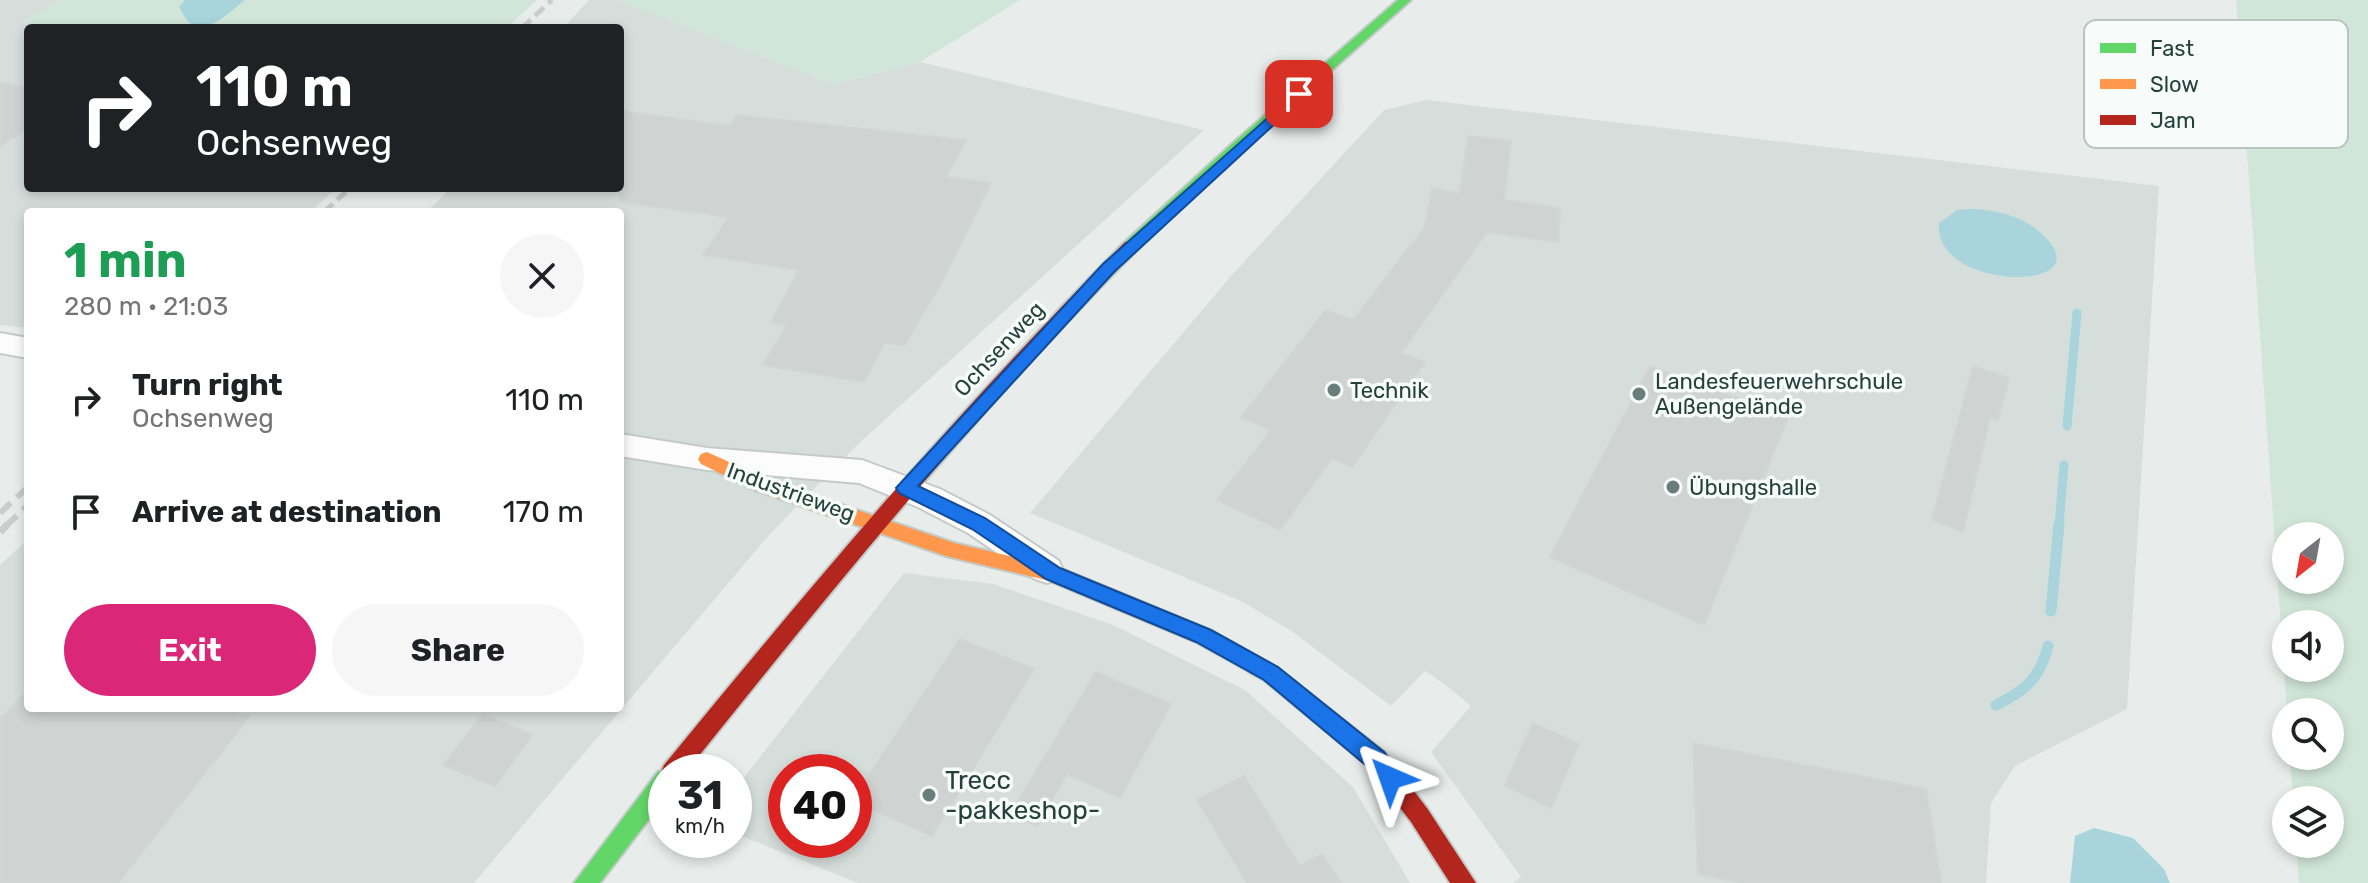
<!DOCTYPE html>
<html lang="en">
<head>
<meta charset="utf-8">
<style>
	body { margin:0; font-family:Rubik,sans-serif; background:#f6f6f6; color:#202124; height:100vh; display:flex; flex-direction:column; font-size:30px; white-space:nowrap }
	* { box-sizing:border-box; margin:0 }
	p { font-size:26px; color:#757577 }
	.icon { flex:none; width:44px; height:44px; fill:none; stroke:currentColor; stroke-width:2; stroke-linecap:round; stroke-linejoin:round }
	.map { position:relative; flex:1; overflow:hidden }
	.details { position:absolute; left:24px; top:208px; width:600px; height:504px; display:flex; flex-direction:column; background:#fff; border-radius:8px; box-shadow:0 4px 12px #0003 }
	.details>* { flex:none }
	.hud { position:absolute; left:24px; top:24px; width:600px; height:168px; border-radius:8px; box-shadow:0 4px 12px #0003; background:#202124; color:#fff; overflow:hidden }
	.needle { width:52px; rotate:211deg }
	.tools { position:absolute; left:2272px; top:522px; display:grid; gap:16px }
	.tools a { display:grid; place-items:center; width:72px; height:72px; border-radius:50%; background:#fff; box-shadow:0 4px 12px #0003; font-size:40px }
	.speed { position:absolute; left:648px; top:754px; display:flex; gap:16px; font-size:40px; font-weight:700; text-align:center }
	.speed>* { display:grid; place-content:center; width:104px; height:104px; border-radius:50%; background:#fff; box-shadow:0 4px 12px #0003; line-height:1 }
	.speed small { font-size:20px; font-weight:400 }
	.speed .limit { border:12px solid #d22; background:#fff; color:#111 }
	.pin { position:absolute; display:grid; place-items:center; width:68px; height:68px; color:#fff; margin:-34px; border-radius:16px; box-shadow:0 4px 12px #0006 }
	.me { position:absolute; width:88px; margin:-44px; rotate:317deg; stroke-linejoin:round; filter:drop-shadow(0 0 6px #0008) }
	.turn { display:flex; align-items:center; gap:28px; height:168px; padding:0 40px; font-size:36px }
	.turn .icon { width:104px; height:104px; stroke-width:2.5 }
	.turn b { display:block; font-size:56px; line-height:68px }
	.round { display:grid; place-items:center; flex:none; width:84px; height:84px; border-radius:42px; background:#f6f6f6 }
	.summary { display:flex; align-items:center; justify-content:space-between; height:136px; padding:0 40px }
	h1 { font-size:48px; font-weight:700; line-height:60px; color:#1e9e55 }
	.primary-button { display:flex; gap:16px; margin-top:auto; padding:16px 40px }
	.primary-button a { flex:1; height:92px; border-radius:48px; background:#db2777; color:#fff; font-size:32px; font-weight:700; line-height:92px; text-align:center }
	.primary-button a+a { background:#f6f6f6; color:#202124 }
	ul { padding:0; list-style:none }
	li { display:flex; align-items:center; gap:24px; height:112px; padding:0 40px }
	li div { flex:1 }
	li b { display:block; font-size:30px }
	li em { font-style:normal }
	.map>svg:first-child { display:block }
</style>
</head>
<body>
<div class="map">
<svg width="2368" height="883" viewBox="0 0 2368 883">
	<rect width="100%" height="100%" fill="#e8edeb"/>
	<!-- built -->
	<path fill="#d6dedb" fill-rule="evenodd" d="M0,0h61l-38,23 25,5h-20v160h308l-25,24h-283v116l-28,-3z
		M589,0h29l216,84 86,-22 284,68 -347,315 -87,89 -296,349h-474v-318l28,-26v169h592v-496h-194l25,-24h169v-160h-57z
		M1426,100l733,86 -32,523 -112,57 -24,37 -5,80h-473l8,-6 -90,-125 40,-46 -24,-20 -22,-15 -34,35 -98,-74 -52,-31 -211,-88 202,-238 152,-165z
		M904,573l89,11 120,41 132,65 108,97 57,96h-552l-124,-50v-43zM786,772h68v68h-68z"/>
	<!-- green -->
	<path fill="#d1e6d8" fill-rule="evenodd" d="M61,0h124l-6,8 33,16 33,-24h292l-31,28h-458l-26,-4z
		M618,0h402l-100,62 -86,22z
		M2236,0h132v883h-69l-3,-39h34v-44h-37l-3,-44h40v-44h-43zM2286,536h44v44h-44zM2286,624h44v44h-44z"/>
	<!-- water -->
	<path fill="#a9d4db" d="M185,0h60c-12,9 -38,36 -54,24 -5,-3 -9,-12 -12,-17z
		M1972,209c27,1 54,8 73,28 57,56 -112,55 -106,-14l18,-13z
		M2094,828l39,10 31,31 6,14h-100l5,-47z"/>
	<g fill="none" stroke-linecap="round" stroke-linejoin="round">
		<!-- stream-far1 -->
		<path stroke="#a9d4db" stroke-width="9" d="M2067,426l10,-113
			M2059,526l5,-61"/>
		<!-- stream -->
		<path stroke="#a9d4db" stroke-width="11" d="M2051,611l8,-87
			M1996,705c29,-14 44,-27 52,-59"/>
	</g>
	<!-- building -->
	<path fill="#cfd4d2" stroke="#d1d6d4" stroke-width="2" d="M0,83l28,5v40l-28,18z
		M620,111l110,15 7,-11 229,25 -20,37 45,6 -47,95 -40,68 -19,-4 -21,40 -101,-17 24,-40 -16,-3 28,-52 -96,-15 26,-38 -109,-15z
		M1468,136l43,5 -7,59 56,8 -2,34 -71,-10 -86,121 24,9 -73,105 -20,-9 -52,72 -63,-30 54,-70 -30,-13 85,-107 27,10 72,-93 7,-38 28,4z
		M1650,366l138,51 -84,208 -154,-68z
		M1973,366l36,12 -11,42 -8,-3 -27,115 -31,-12z
		M960,639l74,30 -102,167 -78,-35v-4z
		M1096,672l75,32 -51,94 -53,-24 -30,52 -27,-12z
		M28,690v18h183l39,8 -132,167h-118v-164z
		M483,714l49,21 -37,51 -52,-21z
		M1533,723l46,21 -28,64 -46,-23z
		M1693,743l233,46 15,94h-198l-45,-9z
		M1244,776l56,90 22,-12 19,29h-94l-50,-83z"/>
	<g fill="none" stroke-linecap="round" stroke-linejoin="round">
		<defs>
			<path id="street" d="M0,333l28,5v20l-28,-5z
				M620,434l87,14 155,12 78,29 50,26 69,46 4,9 -4,9 -12,4 -12,-4 -67,-46 -50,-26 -59,-24 -152,-13 -87,-14z"/>
			<path id="fast" d="M1398,0h13l-168,149 -106,101h-12l-2,-4 2,-4 108,-99z
				M666,769l8,3h-8v25l-66,86h-26l84,-111z"/>
			<path id="slow" d="M707,452l62,28 185,63 106,25 150,62 53,30 3,6 -3,6 -7,3 -60,-33 -146,-61 -104,-25 -191,-66 -54,-26 -3,-5 3,-5z"/>
			<path id="jam" d="M1131,241l8,5 -2,4c-163,164 -307,342 -451,522h-20l-2,7 -3,-7 3,-7c148,-180 296,-358 461,-523z
				M1256,657l22,11 106,84 43,56 49,75h-26l-39,-61 -43,-56 -104,-86 -15,-8 -3,-6 3,-6z"/>
		</defs>
		<!-- street casing -->
		<use href="#street" stroke="#c5cac8" stroke-width="4"/>
		<!-- fast casing -->
		<use href="#fast" stroke="#c3cbc8" stroke-width="4"/>
		<!-- slow casing -->
		<use href="#slow" stroke="#c3cbc8" stroke-width="4"/>
		<!-- jam casing -->
		<use href="#jam" stroke="#c3cbc8" stroke-width="4"/>
		<!-- street -->
		<use href="#street" fill="#fcfcfc" fill-rule="evenodd"/>
		<!-- fast -->
		<use href="#fast" fill="#63d668" fill-rule="evenodd"/>
		<!-- slow -->
		<use href="#slow" fill="#ff974d" fill-rule="evenodd"/>
		<!-- jam -->
		<use href="#jam" fill="#b3261e" fill-rule="evenodd"/>
		<!-- rail-far2 -->
		<path stroke="#c9cdcc" stroke-width="5" stroke-dasharray="12 6" stroke-linecap="butt" d="M522,28l30,-28
			M324,212l26,-24"/>
		<!-- rail-far1 -->
		<path stroke="#c9cdcc" stroke-width="6" stroke-dasharray="15 8" stroke-linecap="butt" d="M0,513l28,-26
			M6,526l22,-21"/>
		<!-- rail -->
		<path stroke="#c9cdcc" stroke-width="7" stroke-dasharray="19 9" stroke-linecap="butt" d="M0,532l8,-8"/>
	</g>
	<!-- route -->
	<path fill="#1a73e8" stroke="#114b97" stroke-width="2" d="M1299,90l5,1v6l-190,175 -196,214 67,32 75,50 151,62 67,37 106,85 18,26 -4,7 -8,3 -8,-3 -14,-18 -104,-87 -68,-38 -150,-63 -74,-50 -73,-36 -3,-5 207,-224z"/>
	<!-- markers -->
	<g fill="#697e78" stroke="#f7fbf9" stroke-width="3">
		<circle cx="1334" cy="390" r="8"/>
		<circle cx="1639" cy="394" r="8"/>
		<circle cx="1673" cy="487" r="8"/>
		<circle cx="929" cy="795" r="8"/>
	</g>
	<g text-anchor="middle" dominant-baseline="central" stroke-width="7" stroke-linejoin="round" paint-order="stroke">
		<!-- street labels -->
		<g font-size="22" fill="#24423a" stroke="#f7fbf9">
			<text transform="translate(999 349) rotate(-47)">Ochsenweg</text>
			<text transform="translate(791 492) rotate(20)">Industrieweg</text>
		</g>
		<!-- poi labels -->
		<g font-size="22" fill="#24423a" stroke="#f7fbf9" text-anchor="start">
			<text x="1655" y="381">Landesfeuerwehrschule<tspan x="1655" dy="25">Außengelände</tspan></text>
			<text x="1350" y="390">Technik</text>
			<text x="1689" y="487">Übungshalle</text>
		</g>
		<!-- near-poi labels -->
		<g font-size="26" fill="#24423a" stroke="#f7fbf9" text-anchor="start">
			<text x="945" y="780">Trecc<tspan x="945" dy="30">-pakkeshop-</tspan></text>
		</g>
	</g>
	<!-- legend -->
	<rect x="2084" y="20" width="264" height="128" rx="12" fill="#f7fbf9" stroke="#b8c4c0" stroke-width="2"/>
	<rect x="2100" y="43" width="36" height="10" fill="#63d668"/>
	<rect x="2100" y="79" width="36" height="10" fill="#ff974d"/>
	<rect x="2100" y="115" width="36" height="10" fill="#b3261e"/>
	<g font-size="22" fill="#24423a">
		<text x="2150" y="56">Fast</text>
		<text x="2150" y="92">Slow</text>
		<text x="2150" y="128">Jam</text>
	</g>
</svg>
<div class="tools">
<a><svg class="needle" viewBox="-14 -14 28 28"><path d="M0-13l5 13h-10z" fill="#e53935"/><path d="M0 13l5-13h-10z" fill="#757577"/></svg></a>
<a><svg class="icon" aria-label="sound" viewBox="0 0 24 24"><path d="M4 9h4l5-4v14l-5-4H4zM17 9q2 3 0 6"/></svg></a>
<a><svg class="icon" aria-label="search" viewBox="0 0 24 24"><circle cx="10" cy="10" r="6"/><path d="M15 15l6 6"/></svg></a>
<a><svg class="icon" aria-label="layers" viewBox="0 0 24 24"><path d="M12 4l9 5-9 5-9-5zM3 14l9 5 9-5"/></svg></a>
</div>
<div class="speed"><div>31<small>km/h</small></div><div class="limit">40</div></div>
<div class="pin" style="left:1299px;top:94px;background:#d93025"><svg class="icon" aria-label="arrive" viewBox="0 0 24 24"><path d="M6 21V4h12l-3 4 3 4H6"/></svg></div>
<svg class="me" style="left:1390px;top:778px" viewBox="-20 -20 40 40"><path d="M0-17L14 15 0 8-14 15z" fill="#1a73e8" stroke="#fff" stroke-width="4"/></svg>
<div class="hud">
<div class="turn"><svg class="icon" aria-label="right" viewBox="0 0 24 24"><path d="M7 20v-9h11M14 6l5 5-5 5"/></svg><div><b>110 m</b>Ochsenweg</div></div>
</div>
<section class="details">
<div class="summary"><div><h1>1 min</h1><p>280 m · 21:03</p></div><a class="round"><svg class="icon" aria-label="close" viewBox="0 0 24 24"><path d="M6 6l12 12M18 6L6 18"/></svg></a></div>
<ul>
<li><svg class="icon" aria-label="right" viewBox="0 0 24 24"><path d="M7 20v-9h11M14 6l5 5-5 5"/></svg><div><b>Turn right</b><p>Ochsenweg</p></div><em>110 m</em></li>
<li><svg class="icon" aria-label="arrive" viewBox="0 0 24 24"><path d="M6 21V4h12l-3 4 3 4H6"/></svg><div><b>Arrive at destination</b></div><em>170 m</em></li>
</ul>
<div class="primary-button"><a>Exit</a><a>Share</a></div>
</section>
</div>
</body>
</html>
